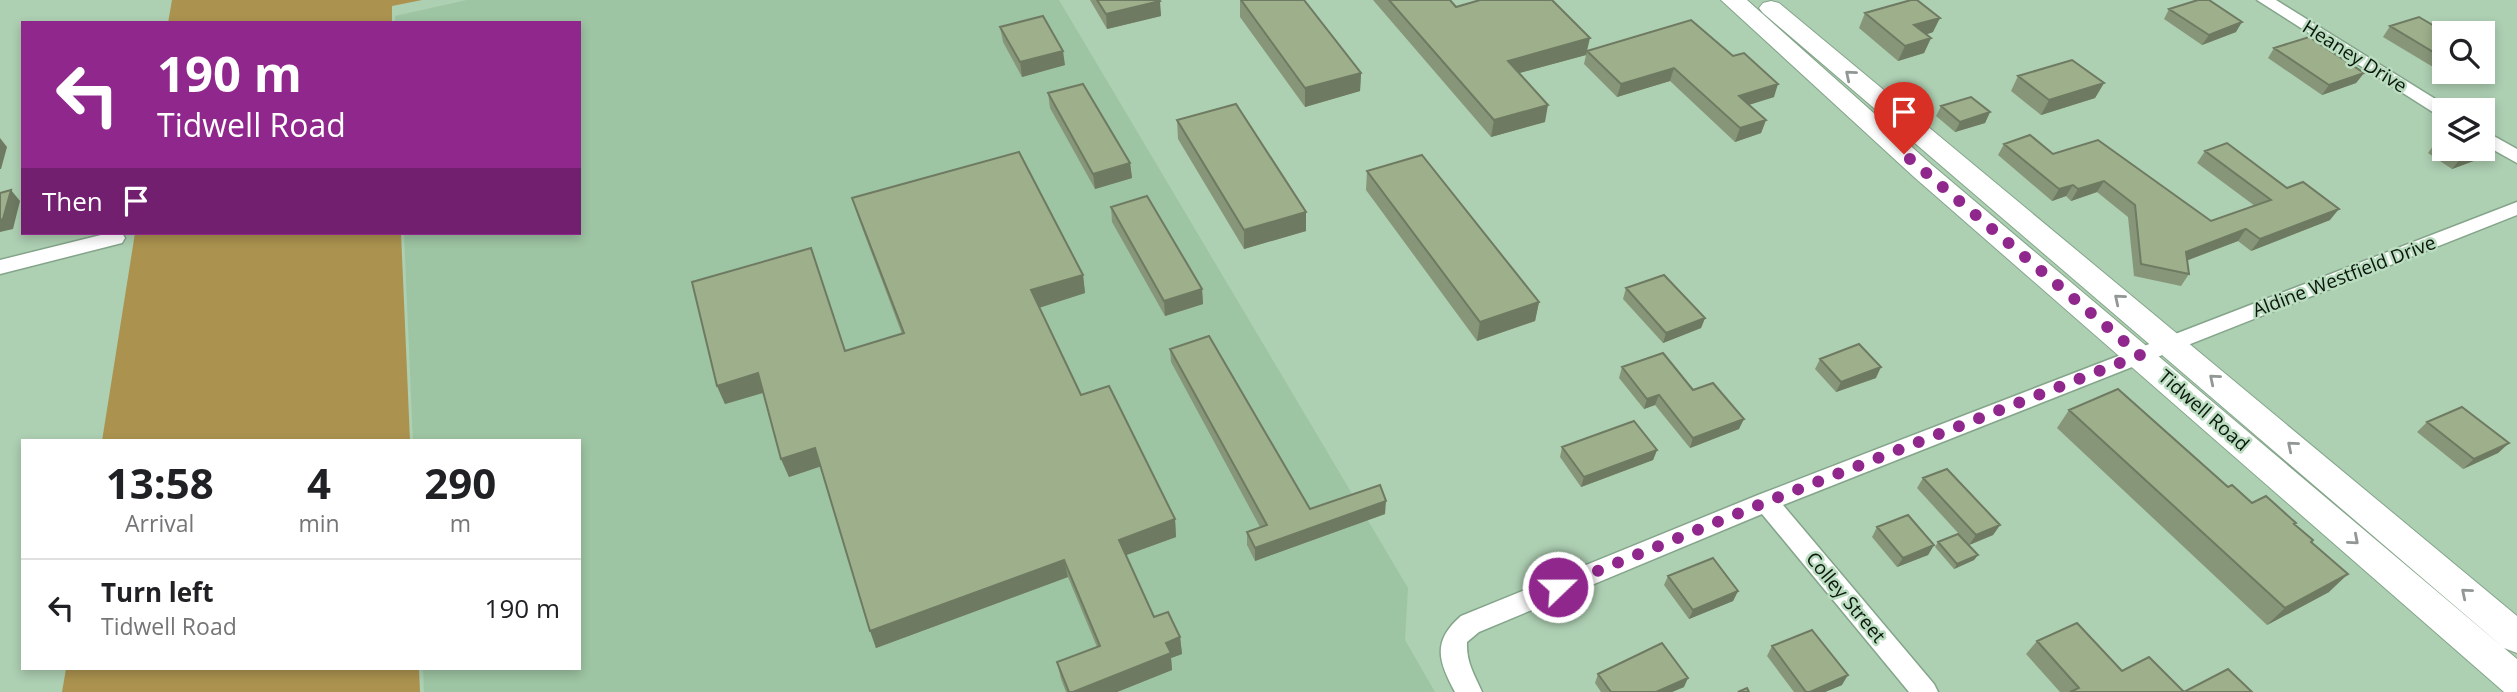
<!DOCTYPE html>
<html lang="en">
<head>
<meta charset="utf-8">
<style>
	body { margin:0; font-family:"Open Sans",sans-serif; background:#f6f6f6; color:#202124; height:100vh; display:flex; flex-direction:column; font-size:26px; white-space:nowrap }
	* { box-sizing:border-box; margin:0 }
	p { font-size:23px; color:#757577 }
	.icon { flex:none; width:38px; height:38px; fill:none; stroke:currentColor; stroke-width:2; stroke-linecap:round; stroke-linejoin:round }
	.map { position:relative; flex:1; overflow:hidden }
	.drawer { position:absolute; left:21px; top:439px; width:560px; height:231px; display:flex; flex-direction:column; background:#fff; border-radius:0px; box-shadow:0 4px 10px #0003 }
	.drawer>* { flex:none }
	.hud { position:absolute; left:21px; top:21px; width:560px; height:214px; border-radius:0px; box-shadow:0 4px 10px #0003; background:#90278c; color:#fff; overflow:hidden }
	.controls { position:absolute; left:2432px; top:21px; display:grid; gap:14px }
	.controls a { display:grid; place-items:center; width:63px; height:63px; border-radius:0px; background:#fff; box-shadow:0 4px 10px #0003; font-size:35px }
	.pin { position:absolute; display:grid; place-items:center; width:60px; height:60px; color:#fff; margin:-72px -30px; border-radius:50% 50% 50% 0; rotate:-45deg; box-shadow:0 0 7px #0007 }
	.pin .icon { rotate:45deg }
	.me { position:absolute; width:77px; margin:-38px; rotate:68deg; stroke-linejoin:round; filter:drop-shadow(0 0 5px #0008) }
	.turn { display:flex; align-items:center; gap:24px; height:147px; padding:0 21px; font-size:32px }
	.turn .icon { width:91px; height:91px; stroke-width:2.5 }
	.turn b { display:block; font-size:49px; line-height:60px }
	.then { display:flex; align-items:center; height:66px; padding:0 21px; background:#0003; gap:14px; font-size:26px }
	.eta { display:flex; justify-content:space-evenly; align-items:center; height:119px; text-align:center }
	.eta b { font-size:42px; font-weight:700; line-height:49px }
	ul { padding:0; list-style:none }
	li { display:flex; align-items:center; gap:21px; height:98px; padding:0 21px; border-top:2px solid #e0e0e0 }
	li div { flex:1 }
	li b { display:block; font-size:26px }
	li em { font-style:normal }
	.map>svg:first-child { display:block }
</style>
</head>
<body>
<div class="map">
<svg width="2517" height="692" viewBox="0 0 2517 692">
	<rect width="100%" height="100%" fill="#adcfb2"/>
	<!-- built -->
	<path fill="#9dc4a3" d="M467,0h592l349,588 -3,52 30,52h-1011l-1,-23 156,-1v-227h-166l-9,-208h175v-210h-184v-7z"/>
	<!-- green -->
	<path fill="#ab924f" d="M172,0h250l-30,6v17h-224z
		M135,233h266l9,208h-308z
		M66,669h353l1,23h-358z"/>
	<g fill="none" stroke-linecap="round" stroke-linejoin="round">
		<defs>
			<path id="street" d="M2257,0h19l177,110h-8v8l-6,-2z
				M2483,130l34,19v14l-34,-19z
				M2517,202v13l-734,290 151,179 4,8h-29l-147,-178 -283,118 -12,10c-1,20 7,32 15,50h-27c-17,-31 -23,-51 6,-76l297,-121z
				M109,233h13l3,5 -3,5 -122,31v-14z"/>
			<path id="secondary" d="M1721,0h26l185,165 585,494v33h-13l-590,-515z
				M1771,1l8,2 738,613v37l-13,-5 -741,-635 -4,-5 4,-5z"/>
		</defs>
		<!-- street casing -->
		<use href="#street" stroke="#84a58a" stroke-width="3"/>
		<!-- secondary casing -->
		<use href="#secondary" stroke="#84a58a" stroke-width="2"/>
		<!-- street -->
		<use href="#street" fill="#fff" fill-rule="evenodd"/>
		<!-- secondary -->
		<use href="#secondary" fill="#fff" fill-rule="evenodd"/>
	</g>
	<!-- wall -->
	<path fill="#879678" d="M1090,0h69l2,16 -54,13z
		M1240,0h64l57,73 -1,18 -55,16 -65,-90z
		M1373,0h77l6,7 131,44 104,-31 83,77 -25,8 17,15 -5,13 -26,9 -65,-61 -53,16 -33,-33 2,-9 -67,18 26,49 -54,15z
		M2169,9l67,23 -34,13 -38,-26z
		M1865,13l68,19 -7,3 5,3 -7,15 -26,8 -39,-33z
		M2390,26l55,7v39h14l-11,4 -65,-39z
		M1000,27l65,38 -43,12 -19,-35z
		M2274,48l90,25 -8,10 -34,12 -54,-37z
		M2018,76l86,7 -9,15 -54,17 -30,-24z
		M1048,93l82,70 2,15 -37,11 -45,-81z
		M1941,106l49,6 -5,11 -30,9 -19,-16z
		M1177,120l129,92v19l-62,18 -66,-110z
		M2445,139v10l43,-1 -9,11 -27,10 -24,-16 8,-11z
		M2004,144l49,10 158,67 44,-15 -58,-43 8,-12 125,69 -79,31 -13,-10 -51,19 2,14 -8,12 -47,-10 -6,-59 -31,-25 -26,9 -5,-5 -14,5 -54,-46z
		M1367,171l172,131 -4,19 -58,20 -111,-151z
		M852,198l231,77 2,18 -46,15 42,87 94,124 1,18 -50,18 28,62 26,20 2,17 -11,4 1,12 -55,22h-51l-5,-13 -4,-17 40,-15 -29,-70 -192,71 -55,-182 -32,11 -8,-18 -18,-66 -38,11 -8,-18 128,-35 57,-17 -44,-117z
		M1111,207l91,82 1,15 -38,12 -53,-94z
		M1626,288l79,30 -4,10 -38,15 -40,-44z
		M1170,349l140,160 75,5 -130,47 -8,-16v-13l13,-5 -89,-165z
		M1820,359l56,19 -40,14 -21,-23z
		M1622,367l71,23 46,39 -49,19 -35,-43 -11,4 -25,-31z
		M2069,410l226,114 16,18 18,50 -62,33 -210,-197z
		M2427,422l82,21 -11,10 -35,16 -46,-37z
		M1562,447l95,3 -4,10 -72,27 -21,-30z
		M1923,478l77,47 -7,10 -24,10 -52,-57z
		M1877,527l57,18 -6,10 -31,12 -25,-30z
		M1938,542l40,13 -4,5 -20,9 -19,-22z
		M1668,576l70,15 -5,10 -44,18 -25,-34z
		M2037,641l147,51h68h-192l-34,-38z
		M1772,646l70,39 -17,7h-31l-27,-36z
		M1598,674l86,13 -12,5h-71l-6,-9z"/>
	<!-- shaded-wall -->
	<path fill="#6e7a61" d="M1160,1l1,15 -54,13 -1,-15z
		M1940,18l-7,14 -25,8 6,-15z
		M2242,22l-6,10 -34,13 7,-10z
		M1590,38l-4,17 -81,22 3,-16z
		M1931,38l-7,15 -26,8 7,-15z
		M1063,51l2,14 -43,12 -2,-15z
		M2491,54l-8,9v-7z
		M1674,68l-4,13 -53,16 4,-13z
		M2451,72h8l-11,4z
		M1361,73l-1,18 -55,16v-19z
		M2364,73l-8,10 -34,12 7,-10z
		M2104,83l-9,15 -54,17 8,-15z
		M1778,84l-4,13 -39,12 4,-13z
		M1548,105l-3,17 -54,15 3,-17z
		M1990,112l-5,11 -30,9 5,-10z
		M1766,120l-5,13 -26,9 5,-14z
		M0,138l7,9 -6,22h-1z
		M2488,148l-9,11 -27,10 9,-11z
		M1130,163l2,15 -37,11 -2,-15z
		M2104,181l-7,11 -26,9 7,-12z
		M2073,185l-7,11 -14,5 7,-12z
		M11,190l9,11 -7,28 -13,3v-12z
		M2339,209l-9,11 -79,31 9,-12z
		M1306,212v19l-62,18v-19z
		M2246,229l-8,12 -60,23 8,-12z
		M1083,275l2,18 -50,16 -4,-19z
		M1202,289l1,15 -38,12 -1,-15z
		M1539,302l-4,19 -58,20 3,-19z
		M1705,318l-4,10 -38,15 3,-10z
		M1881,367l-5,11 -40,14 5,-10z
		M758,373l8,19 -41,12 -8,-18z
		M1659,395l-4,10 -11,4 3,-10z
		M1744,419l-5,10 -49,19 3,-10z
		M2509,443l-11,10 -35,16 11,-10z
		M815,448l7,18 -33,11 -8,-18z
		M1657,450l-4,10 -72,27 3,-10z
		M1386,501l-1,13 -130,47v-13z
		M1175,519l1,18 -55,20 -2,-17z
		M2000,525l-7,10 -24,10 7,-10z
		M1934,545l-6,10 -31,12 6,-9z
		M1978,555l-4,5 -20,9 3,-5z
		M1064,560l4,17 -192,71 -6,-17z
		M2348,574l-19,18 -62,33 18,-17z
		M1738,591l-5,10 -44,18 4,-9z
		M1180,637l2,17 -11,4 1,12 -55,22h-44l93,-49z
		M1848,675l-6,10 -17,7h-15z
		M1688,678l-4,9 -12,5h-16z"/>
	<!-- building -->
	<path fill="#9daf8b" stroke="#6e7a61" stroke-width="2" d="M1097,0h62l1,1 -54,13z
		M1241,0h63l57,73 -56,15z
		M1389,0h61l6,7 24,-7h72l38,38 -82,23 40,44 -54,15z
		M1911,0h6l23,18 -26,7 17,13 -26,8 -40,-33z
		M2198,0h11l33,22 -33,13 -40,-26z
		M1043,16l20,35 -43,11 -20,-35z
		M2419,17l27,16h-1v26l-55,-33z
		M1691,20l42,36 11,-3 34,31 -39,12 27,24 -26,8 -66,-60 -53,16 -34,-33z
		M2309,37l55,36 -35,12 -55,-37z
		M2483,49l8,5 -8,2z
		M2072,60l32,23 -55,17 -31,-24z
		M1083,84l47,79 -37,11 -45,-81z
		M1971,97l19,15 -30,10 -19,-16z
		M1236,104l70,108 -62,18 -67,-110z
		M2030,135l23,19 45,-14 113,81 60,-21 -66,-49 22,-8 60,45 16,-6 36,27 -79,30 -14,-10 -60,23 3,22 -48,-10 -6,-59 -31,-24 -26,8 -5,-4 -14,4 -55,-45z
		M2445,139v9l-9,-6z
		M2483,145l5,3 -27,10 -15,-9h37z
		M1019,152l64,123 -52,15 50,105 28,-9 66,133 -56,21 35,77 14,-5 12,25 -14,6 5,10 -98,39h-4l-12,-30 43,-16 -36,-86 -194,71 -55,-183 -34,11 -23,-86 -41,13 -25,-104 119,-34 34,103 59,-18 -52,-135z
		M1422,155l117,147 -59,20 -113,-151z
		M11,190l-8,29 -3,1v-27z
		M1147,196l55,93 -38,12 -53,-94z
		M1664,275l41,43 -39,15 -40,-45z
		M1209,336l101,173 70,-24 6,16 -131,47 -8,-16 20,-7 -97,-176z
		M1859,344l22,23 -40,15 -21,-23z
		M1663,353l30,37 20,-7 31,36 -51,19 -34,-43 -12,4 -25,-32z
		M2118,389l110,98 4,-2 20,18 14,-7 30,27 -2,1 19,16 -2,2 37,32 -63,34 -216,-198z
		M2462,407l47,36 -35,16 -47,-37z
		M1634,421l23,29 -73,27 -22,-30z
		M1947,469l53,56 -24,10 -53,-57z
		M1908,515l26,30 -31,13 -26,-31z
		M1958,534l20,21 -21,9 -19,-22z
		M1713,558l25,33 -45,19 -25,-34z
		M2077,623l45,48 27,-14 35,35 44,-23 24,23h-182l9,-4 -42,-47z
		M1812,630l36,45 -38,17h-4l-34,-46z
		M1662,643l26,35 -32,14h-45l-13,-18z
		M1747,688l2,4h-11z"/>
	<!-- one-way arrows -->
	<defs><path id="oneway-chevron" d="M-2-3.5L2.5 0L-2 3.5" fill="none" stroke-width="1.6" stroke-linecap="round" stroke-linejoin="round" transform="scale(1.75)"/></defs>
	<g stroke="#919792">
		<use href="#oneway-chevron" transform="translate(1850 75) rotate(-140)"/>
		<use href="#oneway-chevron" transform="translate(2119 299) rotate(-140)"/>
		<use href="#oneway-chevron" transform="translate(2214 379) rotate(-140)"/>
		<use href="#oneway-chevron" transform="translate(2292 446) rotate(-140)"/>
		<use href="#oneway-chevron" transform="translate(2354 540) rotate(41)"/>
		<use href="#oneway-chevron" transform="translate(2466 593) rotate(-140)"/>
	</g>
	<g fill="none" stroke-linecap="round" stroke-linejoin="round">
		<!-- route -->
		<path stroke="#90278c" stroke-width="12" stroke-dasharray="0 21.6" d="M1558,587l208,-85 374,-147 -236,-201"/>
	</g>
	<g text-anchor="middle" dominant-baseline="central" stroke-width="5" stroke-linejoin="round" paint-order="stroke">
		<!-- street labels -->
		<g font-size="19" fill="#0b170d" stroke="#badcbf">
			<text transform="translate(2355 56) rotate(32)">Heaney Drive</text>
			<text transform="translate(2344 276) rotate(-21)">Aldine Westfield Drive</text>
			<text transform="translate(2204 410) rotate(41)">Tidwell Road</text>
			<text transform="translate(1846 597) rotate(50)">Colley Street</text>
		</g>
	</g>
</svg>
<div class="controls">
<a><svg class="icon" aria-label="search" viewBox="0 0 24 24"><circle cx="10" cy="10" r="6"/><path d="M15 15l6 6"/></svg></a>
<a><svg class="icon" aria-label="layers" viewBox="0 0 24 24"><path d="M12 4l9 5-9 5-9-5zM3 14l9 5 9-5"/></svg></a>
</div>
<div class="pin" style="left:1904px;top:154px;background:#d93025"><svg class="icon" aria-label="arrive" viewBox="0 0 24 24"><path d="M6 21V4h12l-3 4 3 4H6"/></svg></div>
<svg class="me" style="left:1558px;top:587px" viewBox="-20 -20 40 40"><circle r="17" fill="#90278c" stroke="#fff" stroke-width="3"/><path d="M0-11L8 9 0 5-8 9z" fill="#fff"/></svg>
<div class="hud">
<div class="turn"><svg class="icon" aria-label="left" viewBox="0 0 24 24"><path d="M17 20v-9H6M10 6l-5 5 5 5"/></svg><div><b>190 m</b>Tidwell Road</div></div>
<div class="then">Then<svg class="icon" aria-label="arrive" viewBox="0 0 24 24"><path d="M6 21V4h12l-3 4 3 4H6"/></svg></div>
</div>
<section class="drawer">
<div class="eta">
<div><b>13:58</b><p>Arrival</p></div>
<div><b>4</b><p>min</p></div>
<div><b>290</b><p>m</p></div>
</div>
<ul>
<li><svg class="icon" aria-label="left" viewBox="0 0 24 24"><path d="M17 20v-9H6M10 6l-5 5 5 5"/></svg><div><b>Turn left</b><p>Tidwell Road</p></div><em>190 m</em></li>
</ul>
</section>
</div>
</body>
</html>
